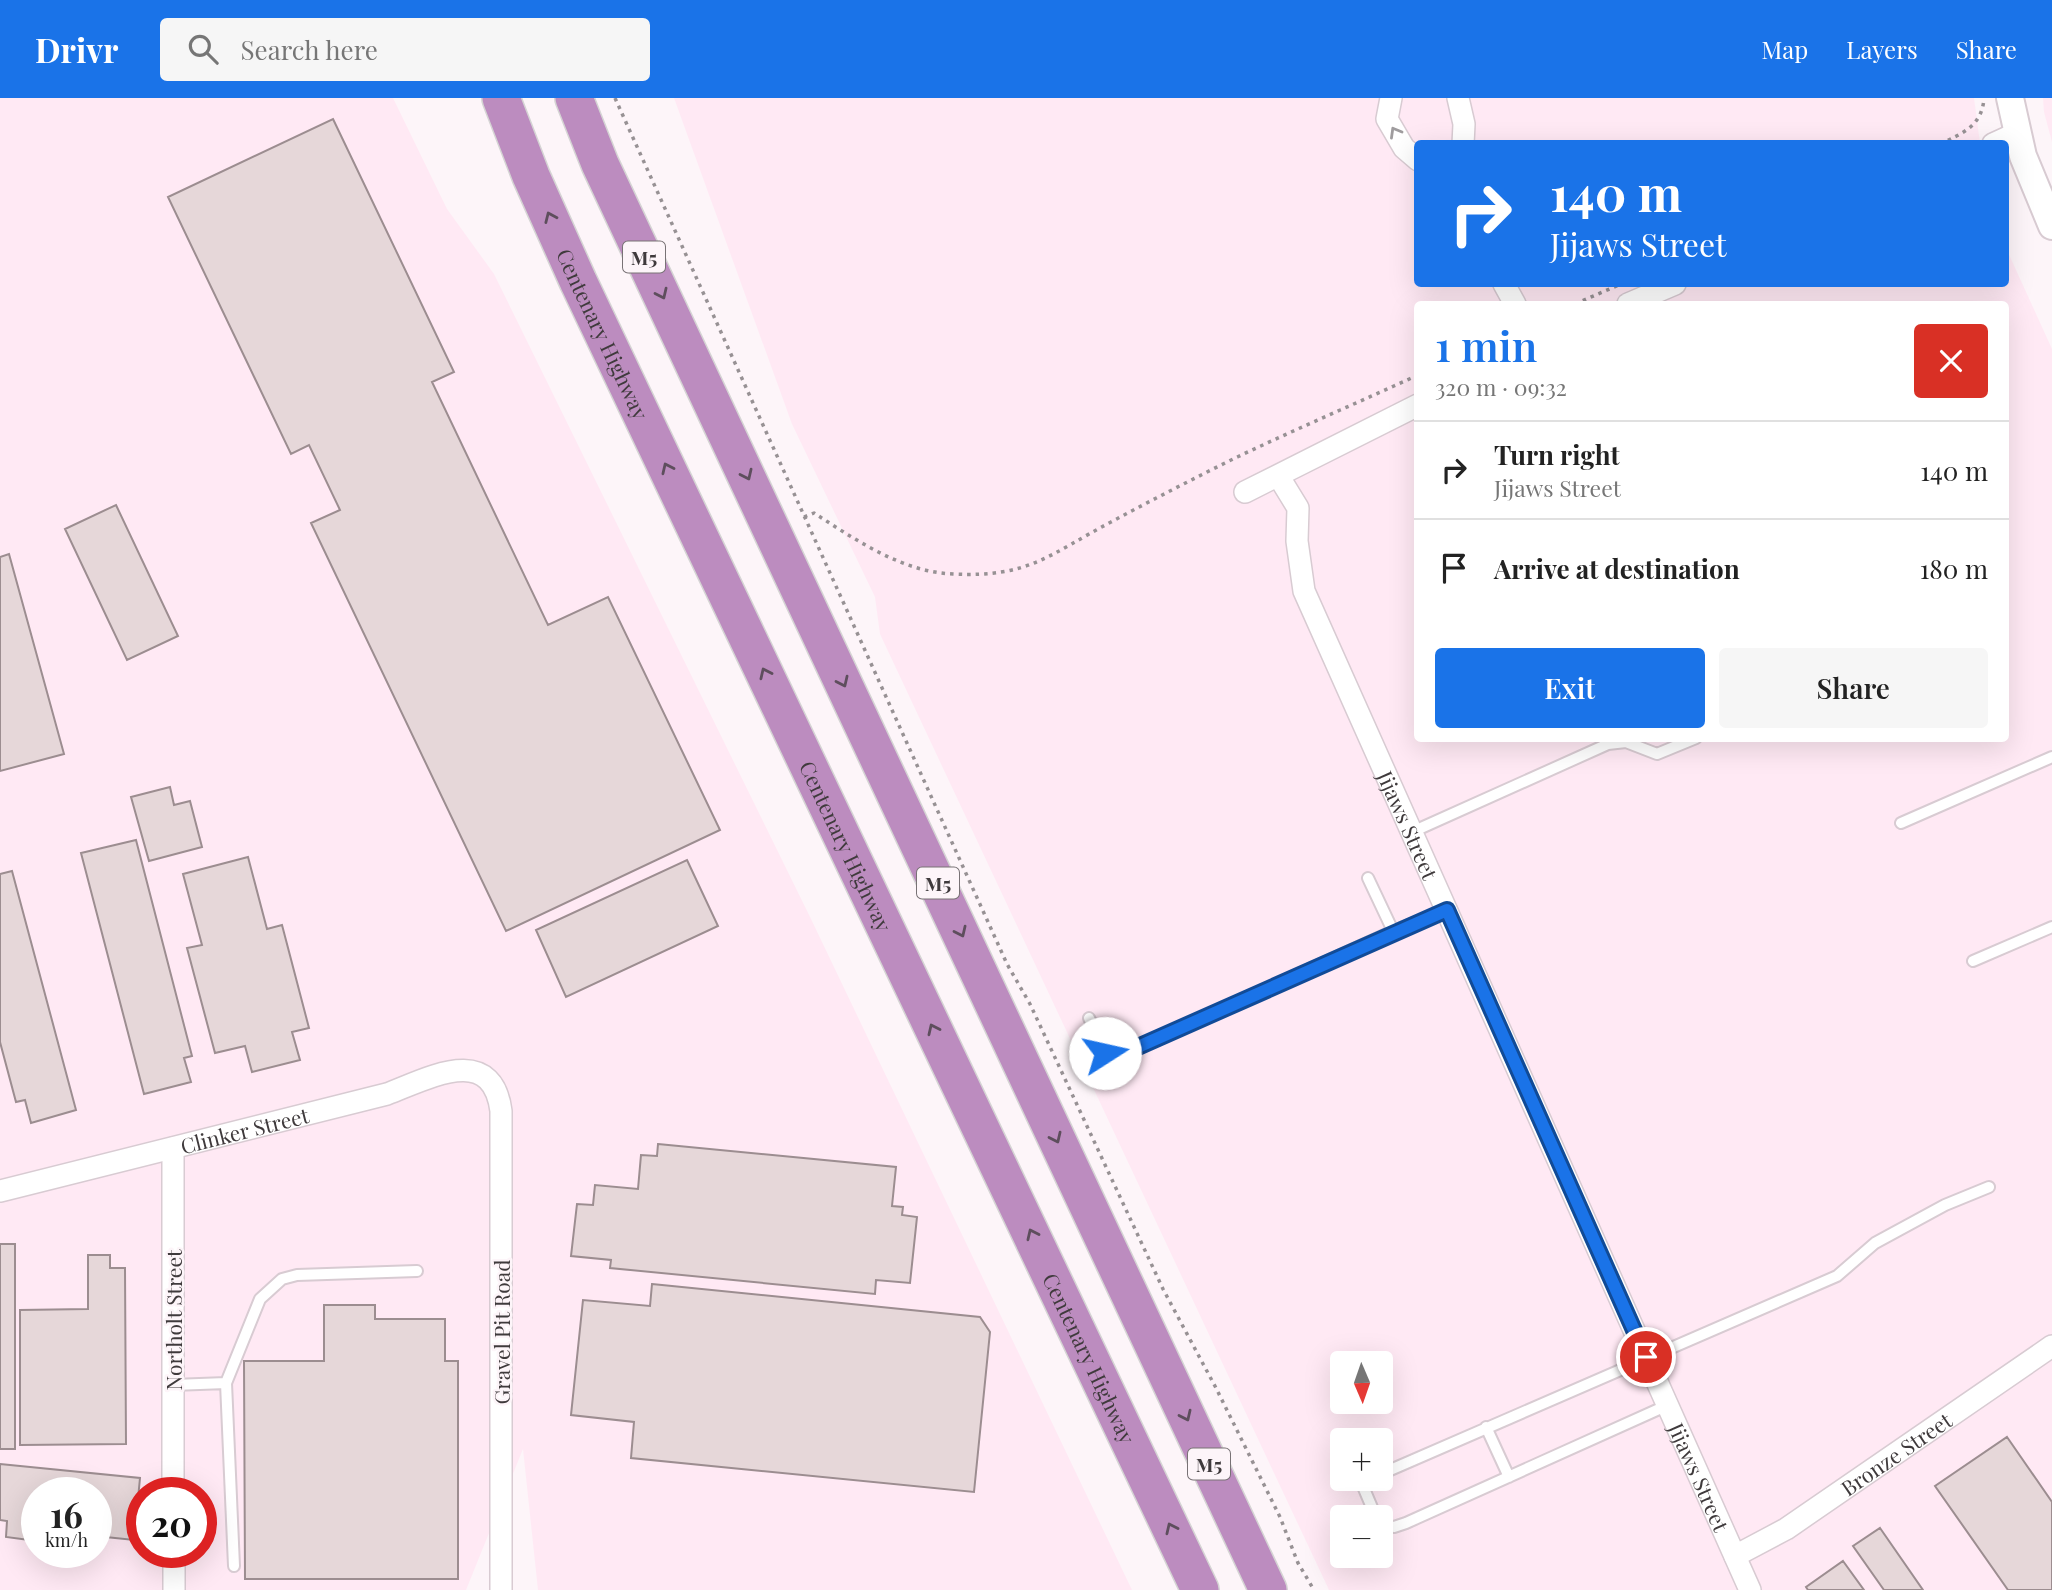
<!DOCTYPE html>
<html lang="en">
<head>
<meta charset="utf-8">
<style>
	body { margin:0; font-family:"Playfair Display",serif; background:#f6f6f6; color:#222; height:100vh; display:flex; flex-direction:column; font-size:26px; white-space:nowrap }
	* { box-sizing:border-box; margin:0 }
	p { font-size:23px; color:#767676 }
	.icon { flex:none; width:38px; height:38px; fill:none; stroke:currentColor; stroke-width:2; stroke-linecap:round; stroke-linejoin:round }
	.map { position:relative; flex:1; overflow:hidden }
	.drawer { position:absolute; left:1414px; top:203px; width:595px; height:441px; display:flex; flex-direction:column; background:#fff; border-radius:7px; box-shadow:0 7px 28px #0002 }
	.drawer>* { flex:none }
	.guide { position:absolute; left:1414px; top:42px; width:595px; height:147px; border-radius:7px; box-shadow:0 7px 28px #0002; background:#1a73e8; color:#fff; overflow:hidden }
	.needle { width:46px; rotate:178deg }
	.tools { position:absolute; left:1330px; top:1253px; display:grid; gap:14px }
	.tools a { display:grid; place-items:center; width:63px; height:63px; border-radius:7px; background:#fff; box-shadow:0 7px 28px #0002; font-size:35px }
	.speed { position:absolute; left:21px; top:1379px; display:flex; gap:14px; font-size:35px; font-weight:700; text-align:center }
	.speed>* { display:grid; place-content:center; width:91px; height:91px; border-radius:50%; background:#fff; box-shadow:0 7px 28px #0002; line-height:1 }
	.speed small { font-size:18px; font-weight:400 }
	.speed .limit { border:10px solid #d22; background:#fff; color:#111 }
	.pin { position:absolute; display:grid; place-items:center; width:60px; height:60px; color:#fff; margin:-30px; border:4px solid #fff; border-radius:50%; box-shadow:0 2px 7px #0007 }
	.me { position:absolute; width:77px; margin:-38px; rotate:80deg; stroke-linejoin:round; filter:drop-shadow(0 0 5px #0008) }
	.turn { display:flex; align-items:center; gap:24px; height:147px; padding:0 21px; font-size:32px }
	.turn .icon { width:91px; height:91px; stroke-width:2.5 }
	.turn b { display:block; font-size:49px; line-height:60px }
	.round { display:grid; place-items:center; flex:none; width:74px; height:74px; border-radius:7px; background:#f6f6f6 }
	.overview { display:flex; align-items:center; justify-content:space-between; height:119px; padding:0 21px }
	h1 { font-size:42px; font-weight:600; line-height:52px; color:#1a73e8 }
	.primary-button { display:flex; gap:14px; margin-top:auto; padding:14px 21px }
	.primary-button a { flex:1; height:80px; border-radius:7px; background:#1a73e8; color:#fff; font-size:28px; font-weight:600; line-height:80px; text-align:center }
	.primary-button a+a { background:#f6f6f6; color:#222 }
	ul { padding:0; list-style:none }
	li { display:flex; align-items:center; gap:21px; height:98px; padding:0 21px; border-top:2px solid #e0e0e0 }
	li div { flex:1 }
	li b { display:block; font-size:26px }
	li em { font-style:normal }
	header { display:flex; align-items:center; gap:42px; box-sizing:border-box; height:98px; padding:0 35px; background:#1a73e8; color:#fff }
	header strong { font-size:33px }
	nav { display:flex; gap:38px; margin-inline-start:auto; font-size:24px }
	.search { width:490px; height:63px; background:#f6f6f6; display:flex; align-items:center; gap:18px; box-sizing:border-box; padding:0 24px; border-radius:7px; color:#767676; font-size:26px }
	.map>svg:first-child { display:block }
</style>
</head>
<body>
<header>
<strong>Drivr</strong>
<div class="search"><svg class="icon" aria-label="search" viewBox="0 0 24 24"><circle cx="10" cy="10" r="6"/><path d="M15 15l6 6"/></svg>Search here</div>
<nav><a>Map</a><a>Layers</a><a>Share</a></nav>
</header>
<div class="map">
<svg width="2052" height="1492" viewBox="0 0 2052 1492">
	<rect width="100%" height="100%" fill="#fdf5f9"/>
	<!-- built -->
	<path fill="#ffe9f4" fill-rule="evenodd" d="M0,0h393l54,111 47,65 317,645 321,671h-594l-15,-141 -57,141h-466zM37,1395h59v59h-59zM142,1395h59v59h-59z
		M674,0h1300l6,45 -562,1v140h588v-36l46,101v1241h-723l-449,-956 -5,-37 -83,-173zM1418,206h588v434h-588zM1342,1265h39v39h-39zM1342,1342h39v39h-39zM1342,1419h39v39h-39z
		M2043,0h9v44l-8,-30z"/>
	<!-- building -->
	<path fill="#e6d7d9" stroke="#9c8d90" stroke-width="2" d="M333,21l121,253 -22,10 116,243 60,-28 112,233 -214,101 -195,-408 29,-13 -31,-65 -18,9 -123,-257z
		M116,407l62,131 -51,24 -62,-131z
		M9,456l55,200 -64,17v-214z
		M170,689l4,18 16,-4 12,46 -53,14 -18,-64z
		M136,742l56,216 -8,2 7,24 -47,12 -63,-241z
		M248,759l19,72 15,-4 27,103 -17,4 8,28 -48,12 -7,-26 -30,7 -28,-105 15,-3 -19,-71z
		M687,762l31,66 -152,71 -30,-67z
		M12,773l64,239 -45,13 -6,-23 -9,2 -16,-60v-168z
		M658,1046l238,23 -4,39 11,1 -1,8 15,2 -7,66 -34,-3 -1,14 -265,-26 1,-8 -40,-4 6,-52 16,1 2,-20 43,4 3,-34 16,1z
		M0,1146h15v205h-15z
		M88,1157h22v13h15l1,176 -106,1v-135l68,-1z
		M652,1186l328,33 10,15 -16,160 -343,-34 3,-36 -63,-7 12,-115 67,6z
		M324,1207h51v14h70v42h13v218h-213l-1,-218h80z
		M2007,1339l45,65v88h-44l-73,-104z
		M0,1366l140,14 -6,62 -38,-4v-43h-59v48l-31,-4 1,-16 -7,-1z
		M1880,1430l43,62h-39l-31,-44z
		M1843,1463l21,29h-56l-2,-3z"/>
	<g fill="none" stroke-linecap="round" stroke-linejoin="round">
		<defs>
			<path id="service" d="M1901,725l151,-66
				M1412,734l196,-88 18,-2 31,12 39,-16
				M1368,780l25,53 54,-21
				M1973,863l79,-34
				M1089,920l16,35 17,1 271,-123
				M173,1287l53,-2
				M1486,1329l23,50
				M1381,1376l456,-198 38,-33 70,-38 44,-18
				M1369,1381l-7,5 14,33
				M1381,1426l13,3 12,-4 262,-118
				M234,1468l-8,-183 34,-84 22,-20 15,-4 120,-4"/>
			<g id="minor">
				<path d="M1391,0l-4,21 17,29 14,12"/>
				<path d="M1458,0l6,26 -1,20"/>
				<path d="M1993,46l24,-11"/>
				<path d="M1504,186l11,20"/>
				<path d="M1628,206l47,-20"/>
				<path id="s1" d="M1279,379l19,31 -1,33 7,50 446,999"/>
				<path d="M1245,394l173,-87"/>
				<path d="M173,1050v345"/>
				<path id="s2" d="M0,1093l387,-97c40,-15 105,-52 114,17v479"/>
				<path d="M174,1454v38"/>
				<path id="s3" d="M1735,1458l51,-27 266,-183"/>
			</g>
			<path id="tertiary" d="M2010,0l13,58 29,70"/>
			<g id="motorway">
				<path id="s4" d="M501,0l30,78 47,105 622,1309"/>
				<path d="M574,0l26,66 668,1426"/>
			</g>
		</defs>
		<!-- service casing -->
		<use href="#service" stroke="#d8cbd2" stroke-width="14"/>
		<!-- minor casing -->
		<use href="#minor" stroke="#d8cbd2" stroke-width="24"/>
		<!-- tertiary casing -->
		<use href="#tertiary" stroke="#d8cbd2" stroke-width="30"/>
		<!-- motorway casing -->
		<use href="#motorway" stroke="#d5d4d4" stroke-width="40"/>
		<!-- path -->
		<path stroke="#979194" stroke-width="3.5" stroke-dasharray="3.5 5" stroke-linecap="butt" d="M615,0l392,866 23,40 133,285 53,99 64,129 18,46 16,27
			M1940,46c23,-11 42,-18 44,-46
			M1575,206l46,-20
			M804,419l10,-4c42,27 88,59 139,61 76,4 97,-20 158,-52 39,-21 78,-41 118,-61 62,-30 126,-57 189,-86"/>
		<!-- service -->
		<use href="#service" stroke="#fff" stroke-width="10"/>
		<!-- minor -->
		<use href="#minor" stroke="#fff" stroke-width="21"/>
		<!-- tertiary -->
		<use href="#tertiary" stroke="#fff" stroke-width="26"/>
		<!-- motorway -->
		<use href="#motorway" stroke="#bc8cbf" stroke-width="37"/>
	</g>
	<!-- one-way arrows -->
	<defs><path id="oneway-chevron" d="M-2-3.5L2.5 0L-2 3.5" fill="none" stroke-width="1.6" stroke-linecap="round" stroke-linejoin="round" transform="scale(1.75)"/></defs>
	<use stroke="#9f9c9e" href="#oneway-chevron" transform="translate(1395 34) rotate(-120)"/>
	<g stroke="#5e4e5d">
		<use href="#oneway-chevron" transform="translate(550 119) rotate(-114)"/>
		<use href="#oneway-chevron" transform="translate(662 196) rotate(65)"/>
		<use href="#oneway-chevron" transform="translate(667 370) rotate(-115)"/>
		<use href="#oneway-chevron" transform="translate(747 377) rotate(65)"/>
		<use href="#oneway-chevron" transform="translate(765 575) rotate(-115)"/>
		<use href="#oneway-chevron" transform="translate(843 584) rotate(65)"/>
		<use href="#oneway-chevron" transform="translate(961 834) rotate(65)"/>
		<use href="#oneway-chevron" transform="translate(933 931) rotate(-115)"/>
		<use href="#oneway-chevron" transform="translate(1056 1040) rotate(65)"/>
		<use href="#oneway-chevron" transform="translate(1032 1136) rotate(-115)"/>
		<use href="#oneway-chevron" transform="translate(1186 1318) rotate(65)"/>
		<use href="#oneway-chevron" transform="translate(1171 1430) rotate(-115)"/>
	</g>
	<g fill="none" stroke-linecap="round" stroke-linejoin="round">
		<defs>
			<path id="route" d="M1105,955l17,1 325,-144 199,447"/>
		</defs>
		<!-- route casing -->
		<use href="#route" stroke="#114b97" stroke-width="18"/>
		<!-- route -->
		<use href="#route" stroke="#1a73e8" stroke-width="12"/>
	</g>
	<g text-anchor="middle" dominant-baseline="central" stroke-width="5" stroke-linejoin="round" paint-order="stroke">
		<!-- shield labels -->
		<g fill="#fdf5f9" stroke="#787275" stroke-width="2">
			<rect x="623" y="143.5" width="42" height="31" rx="5"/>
			<rect x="917" y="769.5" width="42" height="31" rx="5"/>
			<rect x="1188" y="1350.5" width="42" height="31" rx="5"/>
		</g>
		<g font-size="19" font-weight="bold" fill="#3f3a3c">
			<text x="644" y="159">M5</text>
			<text x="938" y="785">M5</text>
			<text x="1209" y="1366">M5</text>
		</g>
		<!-- street labels -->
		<g font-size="21" fill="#3f3a3c" stroke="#fdf5f9">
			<text stroke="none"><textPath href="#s4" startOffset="257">Centenary Highway</textPath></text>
			<text stroke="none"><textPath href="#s1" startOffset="376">Jijaws Street</textPath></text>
			<text stroke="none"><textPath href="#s4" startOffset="824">Centenary Highway</textPath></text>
			<text stroke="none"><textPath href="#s2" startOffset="252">Clinker Street</textPath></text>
			<text transform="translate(173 1222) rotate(-90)">Northolt Street</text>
			<text transform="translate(501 1234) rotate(-90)">Gravel Pit Road</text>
			<text stroke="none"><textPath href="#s4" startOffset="1391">Centenary Highway</textPath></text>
			<text stroke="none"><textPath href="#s3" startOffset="191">Bronze Street</textPath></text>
			<text stroke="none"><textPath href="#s1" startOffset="1090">Jijaws Street</textPath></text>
		</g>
	</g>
</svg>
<div class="tools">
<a><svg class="needle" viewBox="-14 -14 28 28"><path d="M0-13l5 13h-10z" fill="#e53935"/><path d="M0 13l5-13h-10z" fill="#767676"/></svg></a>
<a>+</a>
<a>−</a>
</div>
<div class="speed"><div>16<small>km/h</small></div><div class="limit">20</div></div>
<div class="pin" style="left:1646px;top:1259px;background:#d93025"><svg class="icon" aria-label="arrive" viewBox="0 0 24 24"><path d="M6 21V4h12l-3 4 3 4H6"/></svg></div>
<svg class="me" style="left:1105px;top:955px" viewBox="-20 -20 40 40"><circle r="19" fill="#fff"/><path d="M0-13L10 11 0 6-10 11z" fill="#1a73e8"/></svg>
<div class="guide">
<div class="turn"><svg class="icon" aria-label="right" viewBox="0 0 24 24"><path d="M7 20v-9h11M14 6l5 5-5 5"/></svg><div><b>140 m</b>Jijaws Street</div></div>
</div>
<section class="drawer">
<div class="overview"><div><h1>1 min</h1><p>320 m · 09:32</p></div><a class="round" style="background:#d93025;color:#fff"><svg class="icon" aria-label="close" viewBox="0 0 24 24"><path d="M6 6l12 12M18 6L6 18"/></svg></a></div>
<ul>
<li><svg class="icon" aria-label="right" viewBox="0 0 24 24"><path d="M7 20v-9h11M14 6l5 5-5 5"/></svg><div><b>Turn right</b><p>Jijaws Street</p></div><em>140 m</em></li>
<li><svg class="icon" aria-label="arrive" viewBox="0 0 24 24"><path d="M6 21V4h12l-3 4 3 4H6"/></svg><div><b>Arrive at destination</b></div><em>180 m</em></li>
</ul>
<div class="primary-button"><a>Exit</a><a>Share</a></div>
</section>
</div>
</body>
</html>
